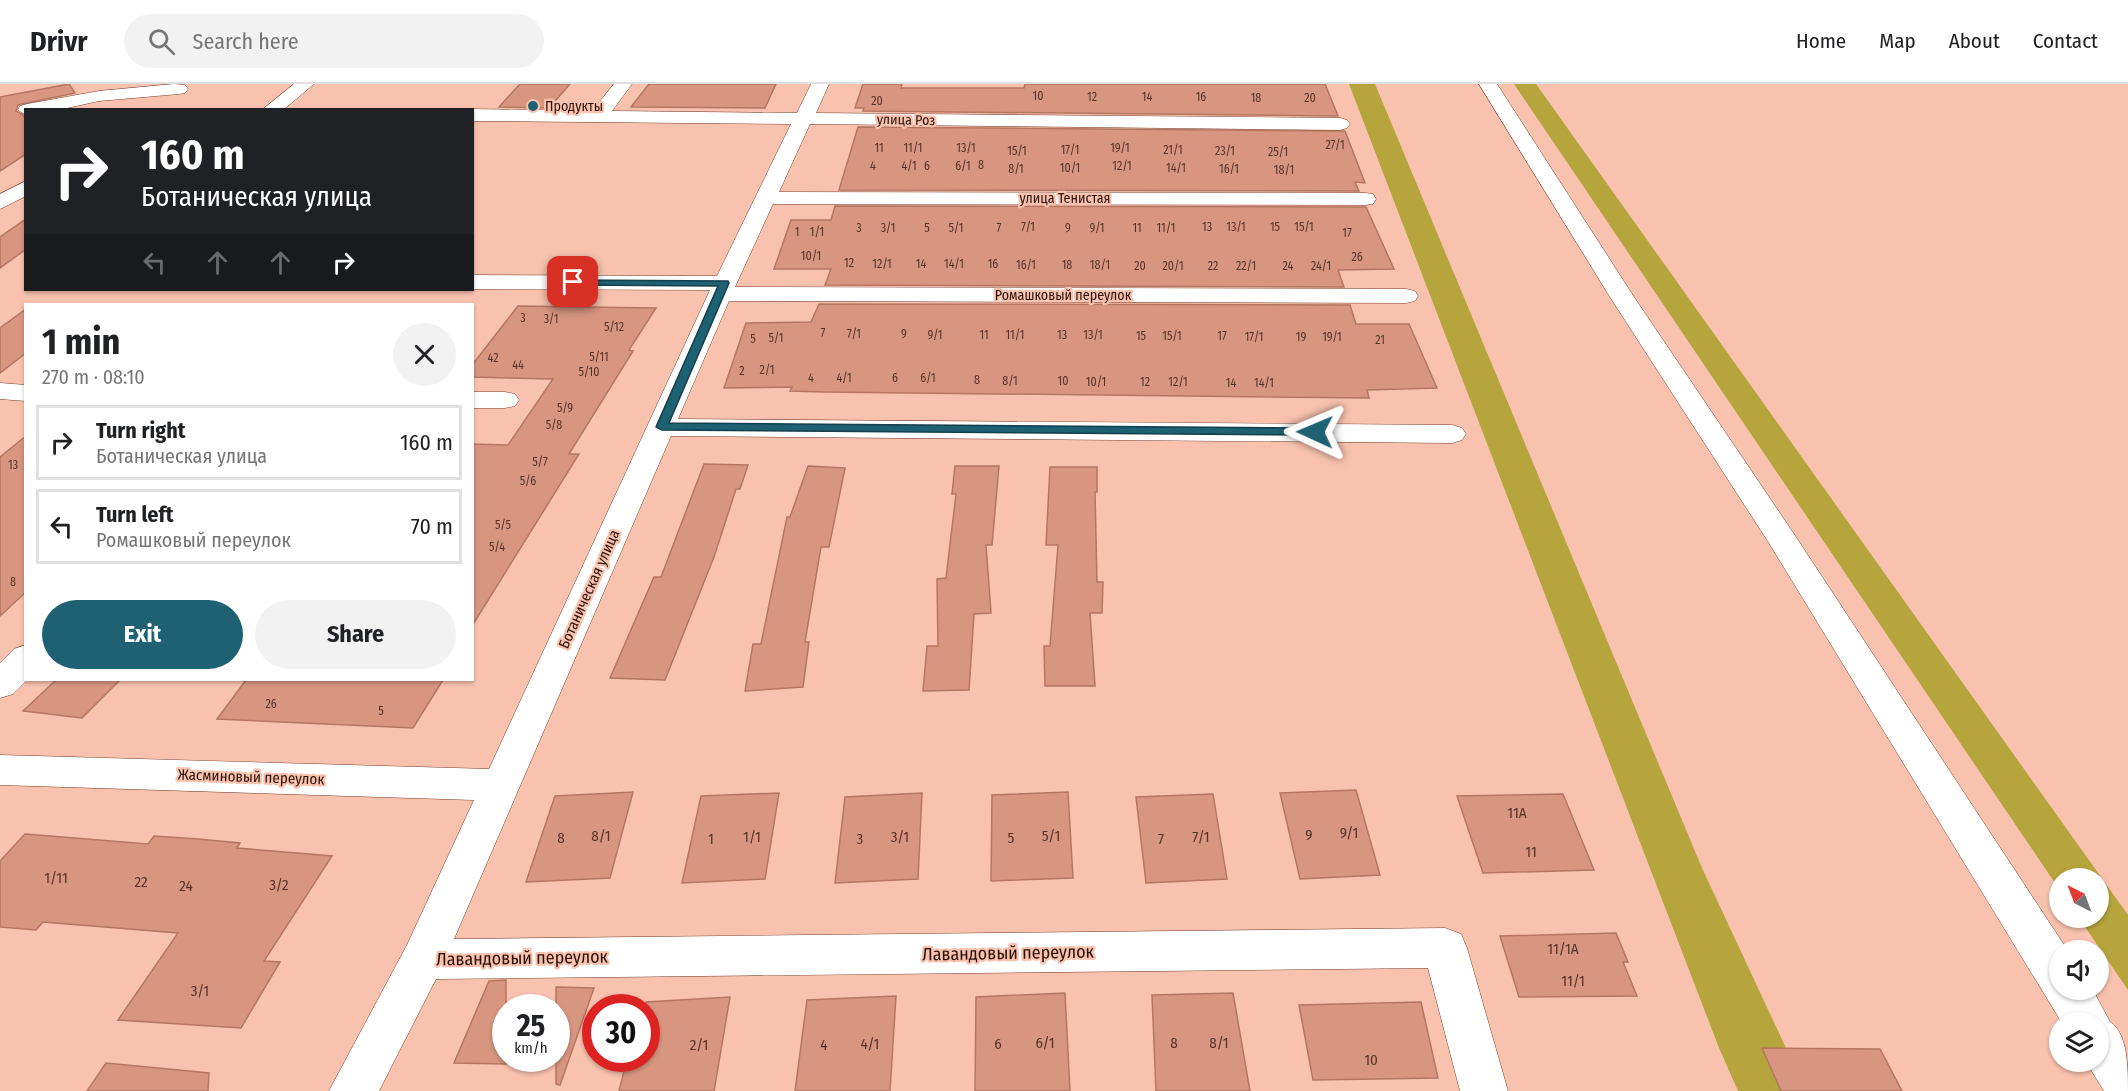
<!DOCTYPE html>
<html lang="en">
<head>
<meta charset="utf-8">
<style>
	body { margin:0; font-family:"Fira Sans Condensed",sans-serif; background:#f2f2f2; color:#202124; height:100vh; display:flex; flex-direction:column; font-size:22px; white-space:nowrap }
	* { box-sizing:border-box; margin:0 }
	p { font-size:20px; color:#757577 }
	.icon { flex:none; width:33px; height:33px; fill:none; stroke:currentColor; stroke-width:2; stroke-linecap:round; stroke-linejoin:round }
	.map { position:relative; flex:1; overflow:hidden }
	.panel { position:absolute; left:24px; top:219px; width:450px; height:378px; display:flex; flex-direction:column; background:#fff; border-radius:0px; box-shadow:0 2px 4px #0004 }
	.panel>* { flex:none }
	.guide { position:absolute; left:24px; top:24px; width:450px; height:183px; border-radius:0px; box-shadow:0 2px 4px #0004; background:#202124; color:#fff; overflow:hidden }
	.needle { width:39px; rotate:318deg }
	.controls { position:absolute; left:2049px; top:784px; display:grid; gap:12px }
	.controls a { display:grid; place-items:center; width:60px; height:60px; border-radius:50%; background:#fff; box-shadow:0 2px 4px #0004; font-size:30px }
	.speed { position:absolute; left:492px; top:910px; display:flex; gap:12px; font-size:30px; font-weight:700; text-align:center }
	.speed>* { display:grid; place-content:center; width:78px; height:78px; border-radius:50%; background:#fff; box-shadow:0 2px 4px #0004; line-height:1 }
	.speed small { font-size:15px; font-weight:400 }
	.speed .limit { border:9px solid #d22; background:#fff; color:#111 }
	.pin { position:absolute; display:grid; place-items:center; width:51px; height:51px; color:#fff; margin:-26px; border-radius:12px; box-shadow:0 3px 9px #0006 }
	.me { position:absolute; width:66px; margin:-33px; rotate:271deg; stroke-linejoin:round; filter:drop-shadow(0 0 4px #0008) }
	.turn { display:flex; align-items:center; gap:21px; height:126px; padding:0 18px; font-size:27px }
	.turn .icon { width:78px; height:78px; stroke-width:2.5 }
	.turn b { display:block; font-size:42px; line-height:51px }
	.lanes { display:flex; align-items:center; height:57px; padding:0 18px; background:#0003; justify-content:center; gap:30px; direction:ltr }
	.lanes .off { opacity:.35 }
	.round { display:grid; place-items:center; flex:none; width:63px; height:63px; border-radius:32px; background:#f2f2f2 }
	.head { display:flex; align-items:center; justify-content:space-between; height:102px; padding:0 18px }
	h1 { font-size:36px; font-weight:700; line-height:45px }
	.cta { display:flex; gap:12px; margin-top:auto; padding:12px 18px }
	.cta a { flex:1; height:69px; border-radius:36px; background:#1d6173; color:#fff; font-size:24px; font-weight:700; line-height:69px; text-align:center }
	.cta a+a { background:#f2f2f2; color:#202124 }
	ul { padding:0; list-style:none }
	li { display:flex; align-items:center; gap:18px; height:75px; margin:0 12px 9px; padding:0 6px; border:3px solid #e0e0e0; border-radius:0px }
	li div { flex:1 }
	li b { display:block; font-size:22px }
	li em { font-style:normal }
	header { display:flex; align-items:center; gap:36px; box-sizing:border-box; height:84px; padding:0 30px; background:#fff; border-bottom:2px solid #e0e0e0 }
	header strong { font-size:28px }
	nav { display:flex; gap:33px; margin-inline-start:auto; font-size:21px }
	.search { width:420px; height:54px; background:#f2f2f2; display:flex; align-items:center; gap:15px; box-sizing:border-box; padding:0 21px; border-radius:33px; color:#757577; font-size:22px }
	.map>svg:first-child { display:block }
</style>
</head>
<body>
<header>
<strong>Drivr</strong>
<div class="search"><svg class="icon" aria-label="search" viewBox="0 0 24 24"><circle cx="10" cy="10" r="6"/><path d="M15 15l6 6"/></svg>Search here</div>
<nav><a>Home</a><a>Map</a><a>About</a><a>Contact</a></nav>
</header>
<div class="map">
<svg width="2128" height="1007" viewBox="0 0 2128 1007">
	<rect width="100%" height="100%" fill="#f9c2af"/>
	<!-- forest -->
	<path fill="#b6a43c" d="M1349,0h26l327,784 104,223h-68l-19,-43z
		M1514,0h22l592,831v75l-49,-72h19v-39h-38l-1,10z"/>
	<!-- building -->
	<path fill="#d89680" stroke="#b57661" stroke-width="1.5" d="M69,0l6,9 -57,12 -2,6 10,6v37l-26,17v-74z
		M520,0h50l-21,24 -50,-1z
		M649,0h127l-11,24 -134,-1z
		M863,0h39l-1,4h123l1,-4h300l13,32 -475,-5 1,-3h-9z
		M858,43l487,4 20,52 -10,-1 4,9 -520,-1z
		M835,122l531,1 28,62 -56,1 6,17 -519,-2 6,-16h-57l17,-49h40z
		M26,135v30l-26,19v-31z
		M819,220l531,1 6,19h53l28,64 -70,2 2,8 -545,-6 -34,-1 2,-4 -68,1 22,-65 65,-1z
		M518,222l138,2 -27,42 4,1 -64,103h10l-107,172v-182l36,1 45,-66 -81,-2v-12z
		M26,225v44l-26,20v-45z
		M26,352v156l-26,24v-159z
		M704,380l44,1 -8,24h-4l-22,68 -49,123 -55,-2 44,-101h7z
		M808,382l37,2 -16,79h-8l-16,95h4l-6,45 -58,4 8,-47h8l26,-127h3z
		M955,382h44l-7,79h-6l5,68 -17,1 -5,76 -46,1 4,-45h11l-1,-67 9,-1 10,-84h-4z
		M1050,383h47v25h-2l2,90h6l-1,31h-12l5,73h-50l-1,-40h6l8,-101h-12z
		M56,596h64l-38,38 -59,-7z
		M246,596h197l-30,48 -196,-9z
		M1356,706l24,85 -80,4 -20,-86z
		M633,708l-23,86 -84,4 29,-86z
		M1068,708l5,86 -82,3 1,-86z
		M779,709l-14,86 -83,4 19,-87z
		M922,709l-4,86 -83,4 10,-86z
		M1213,710l14,85 -81,4 -10,-86z
		M1563,710l31,76 -111,3 -26,-77z
		M25,750l123,10 6,-8 44,3 42,4 -3,5 95,8 -68,105 16,1 -39,66 -123,-8 60,-87 -135,-11 -7,8 -36,-3v-66z
		M1616,849l12,29h-5l14,34 -118,1 -19,-61z
		M506,896v84l-52,-1 35,-82z
		M556,903l38,1 -34,97 -4,-1z
		M1065,909l5,98h-95l1,-94z
		M1233,909l17,98h-94l-4,-96z
		M896,912l-6,95h-95l12,-91z
		M730,913l-16,94h-95l8,-32h19v-57z
		M1421,918l17,76 -125,2 -14,-75z
		M1762,964l118,1 22,42h-121z
		M106,979l103,10 -1,18h-121z"/>
	<g fill="none" stroke-linecap="round" stroke-linejoin="round">
		<defs>
			<path id="minor" d="M174,0l11,1 3,4 -3,4 -6,1 -80,7 -41,9h-32v5l-8,-5 2,-4 7,-2 72,-13z
				M294,0h20l-31,26h-21z
				M614,0h18l-20,27 185,2 14,-29h18l-13,29 524,5 7,2 3,4 -3,4 -7,2 -530,-6 -31,68 586,1 8,1 3,5 -3,5 -8,1 -592,-1 -38,83 671,2 9,2 3,5 -3,5 -9,2 -677,-2 -51,118 774,6 10,3 4,6 -4,6 -10,3 -781,-7 -217,503 991,-11 16,6 6,14 41,143h-48l-32,-123 -992,11 -57,112h-50l78,-146 67,-145 -474,-15v-30l489,14 221,-479 -238,-1v-14l245,1 74,-152 -319,-3v-12l120,2z
				M1479,0h18l137,213 160,237 274,417h-8v39h33l17,32c18,11 18,47 18,69h-24l-18,-29h12v-39h-36l-293,-480 -159,-246z
				M26,97v15l-26,13v-15z
				M0,299l26,2v16l-26,-2z
				M472,308h33l10,2 4,6 -4,6 -10,2h-33z
				M26,561l1,35 -14,14 -13,4v-35l14,-14z"/>
		</defs>
		<!-- minor casing -->
		<use href="#minor" stroke="#783f2b" stroke-width="1"/>
		<!-- minor -->
		<use href="#minor" fill="#fff" fill-rule="evenodd"/>
	</g>
	<!-- route -->
	<path fill="#1d6173" stroke="#133f4b" stroke-width="1.5" d="M570,196l158,1 1,2 -60,140 646,5 6,4 -6,3 -653,-5 -6,-3 62,-141 -145,-1 -5,-3z"/>
	<!-- markers -->
	<circle fill="#1d6173" stroke="#f9c2af" stroke-width="2" cx="533" cy="22" r="6"/>
	<g text-anchor="middle" dominant-baseline="central" stroke-width="4.5" stroke-linejoin="round" paint-order="stroke">
		<!-- number labels -->
		<g font-size="12" fill="#563328">
			<text x="1038" y="12">10</text>
			<text x="1092" y="13">12</text>
			<text x="1147" y="13">14</text>
			<text x="1201" y="13">16</text>
			<text x="1256" y="14">18</text>
			<text x="1310" y="14">20</text>
			<text x="877" y="17">20</text>
			<text x="1335" y="61">27/1</text>
			<text x="879" y="64">11</text>
			<text x="913" y="64">11/1</text>
			<text x="966" y="64">13/1</text>
			<text x="1120" y="64">19/1</text>
			<text x="1070" y="66">17/1</text>
			<text x="1173" y="66">21/1</text>
			<text x="1017" y="67">15/1</text>
			<text x="1225" y="67">23/1</text>
			<text x="1278" y="68">25/1</text>
			<text x="981" y="81">8</text>
			<text x="873" y="82">4</text>
			<text x="909" y="82">4/1</text>
			<text x="927" y="82">6</text>
			<text x="963" y="82">6/1</text>
			<text x="1122" y="82">12/1</text>
			<text x="1070" y="84">10/1</text>
			<text x="1176" y="84">14/1</text>
			<text x="1016" y="85">8/1</text>
			<text x="1229" y="85">16/1</text>
			<text x="1284" y="86">18/1</text>
			<text x="1028" y="143">7/1</text>
			<text x="1207" y="143">13</text>
			<text x="1236" y="143">13/1</text>
			<text x="1275" y="143">15</text>
			<text x="1304" y="143">15/1</text>
			<text x="859" y="144">3</text>
			<text x="888" y="144">3/1</text>
			<text x="927" y="144">5</text>
			<text x="956" y="144">5/1</text>
			<text x="999" y="144">7</text>
			<text x="1068" y="144">9</text>
			<text x="1097" y="144">9/1</text>
			<text x="1137" y="144">11</text>
			<text x="1166" y="144">11/1</text>
			<text x="797" y="148">1</text>
			<text x="817" y="148">1/1</text>
			<text x="1347" y="149">17</text>
			<text x="811" y="172">10/1</text>
			<text x="1357" y="173">26</text>
			<text x="849" y="179">12</text>
			<text x="882" y="180">12/1</text>
			<text x="921" y="180">14</text>
			<text x="954" y="180">14/1</text>
			<text x="993" y="180">16</text>
			<text x="1026" y="181">16/1</text>
			<text x="1067" y="181">18</text>
			<text x="1100" y="181">18/1</text>
			<text x="1140" y="182">20</text>
			<text x="1173" y="182">20/1</text>
			<text x="1213" y="182">22</text>
			<text x="1246" y="182">22/1</text>
			<text x="1288" y="182">24</text>
			<text x="1321" y="182">24/1</text>
			<text x="523" y="234">3</text>
			<text x="551" y="235">3/1</text>
			<text x="614" y="243">5/12</text>
			<text x="823" y="249">7</text>
			<text x="854" y="250">7/1</text>
			<text x="904" y="250">9</text>
			<text x="935" y="251">9/1</text>
			<text x="984" y="251">11</text>
			<text x="1015" y="251">11/1</text>
			<text x="1062" y="251">13</text>
			<text x="1093" y="251">13/1</text>
			<text x="1141" y="252">15</text>
			<text x="1172" y="252">15/1</text>
			<text x="1222" y="252">17</text>
			<text x="1254" y="253">17/1</text>
			<text x="1301" y="253">19</text>
			<text x="1332" y="253">19/1</text>
			<text x="776" y="254">5/1</text>
			<text x="753" y="255">5</text>
			<text x="1380" y="256">21</text>
			<text x="599" y="273">5/11</text>
			<text x="493" y="274">42</text>
			<text x="518" y="281">44</text>
			<text x="767" y="286">2/1</text>
			<text x="742" y="287">2</text>
			<text x="589" y="288">5/10</text>
			<text x="811" y="294">4</text>
			<text x="844" y="294">4/1</text>
			<text x="895" y="294">6</text>
			<text x="928" y="294">6/1</text>
			<text x="977" y="296">8</text>
			<text x="1010" y="297">8/1</text>
			<text x="1063" y="297">10</text>
			<text x="1096" y="298">10/1</text>
			<text x="1145" y="298">12</text>
			<text x="1178" y="298">12/1</text>
			<text x="1231" y="299">14</text>
			<text x="1264" y="299">14/1</text>
			<text x="565" y="324">5/9</text>
			<text x="554" y="341">5/8</text>
			<text x="540" y="378">5/7</text>
			<text x="13" y="381">13</text>
			<text x="528" y="397">5/6</text>
			<text x="503" y="441">5/5</text>
			<text x="497" y="463">5/4</text>
			<text x="13" y="498">8</text>
			<text x="271" y="620">26</text>
			<text x="381" y="627">5</text>
		</g>
		<!-- far-poi labels -->
		<g font-size="14" fill="#2a120a" stroke="#f9c2af" text-anchor="start">
			<text x="545" y="22">Продукты</text>
		</g>
		<!-- far-street labels -->
		<g font-size="14" fill="#2a120a" stroke="#f9c2af">
			<text transform="translate(906 36) rotate(1)">улица Роз</text>
			<text x="1065" y="114">улица Тенистая</text>
			<text x="1063" y="211">Ромашковый переулок</text>
		</g>
		<!-- street labels -->
		<g font-size="15" fill="#2a120a" stroke="#f9c2af">
			<text transform="translate(589 505) rotate(-66)">Ботаническая улица</text>
			<text transform="translate(251 693) rotate(2)">Жасминовый переулок</text>
		</g>
		<!-- near-number labels -->
		<g font-size="15" fill="#563328">
			<text x="1517" y="729">11А</text>
			<text x="1349" y="749">9/1</text>
			<text x="1309" y="751">9</text>
			<text x="601" y="752">8/1</text>
			<text x="1051" y="752">5/1</text>
			<text x="752" y="753">1/1</text>
			<text x="900" y="753">3/1</text>
			<text x="1201" y="753">7/1</text>
			<text x="561" y="754">8</text>
			<text x="1011" y="754">5</text>
			<text x="711" y="755">1</text>
			<text x="860" y="755">3</text>
			<text x="1161" y="755">7</text>
			<text x="1531" y="768">11</text>
			<text x="56" y="794">1/11</text>
			<text x="141" y="798">22</text>
			<text x="279" y="801">3/2</text>
			<text x="186" y="802">24</text>
			<text x="1563" y="865">11/1А</text>
			<text x="1573" y="897">11/1</text>
			<text x="200" y="907">3/1</text>
			<text x="1045" y="959">6/1</text>
			<text x="1174" y="959">8</text>
			<text x="1219" y="959">8/1</text>
			<text x="870" y="960">4/1</text>
			<text x="998" y="960">6</text>
			<text x="699" y="961">2/1</text>
			<text x="824" y="961">4</text>
			<text x="1371" y="976">10</text>
		</g>
		<!-- near-street labels -->
		<g font-size="18" fill="#2a120a" stroke="#f9c2af">
			<text transform="translate(1008 869) rotate(-1)">Лавандовый переулок</text>
			<text transform="translate(522 874) rotate(-1)">Лавандовый переулок</text>
		</g>
	</g>
</svg>
<div class="controls">
<a><svg class="needle" viewBox="-14 -14 28 28"><path d="M0-13l5 13h-10z" fill="#e53935"/><path d="M0 13l5-13h-10z" fill="#757577"/></svg></a>
<a><svg class="icon" aria-label="sound" viewBox="0 0 24 24"><path d="M4 9h4l5-4v14l-5-4H4zM17 9q2 3 0 6"/></svg></a>
<a><svg class="icon" aria-label="layers" viewBox="0 0 24 24"><path d="M12 4l9 5-9 5-9-5zM3 14l9 5 9-5"/></svg></a>
</div>
<div class="speed"><div>25<small>km/h</small></div><div class="limit">30</div></div>
<div class="pin" style="left:573px;top:198px;background:#d93025"><svg class="icon" aria-label="arrive" viewBox="0 0 24 24"><path d="M6 21V4h12l-3 4 3 4H6"/></svg></div>
<svg class="me" style="left:1315px;top:348px" viewBox="-20 -20 40 40"><path d="M0-17L14 15 0 8-14 15z" fill="#1d6173" stroke="#fff" stroke-width="4"/></svg>
<div class="guide">
<div class="turn"><svg class="icon" aria-label="right" viewBox="0 0 24 24"><path d="M7 20v-9h11M14 6l5 5-5 5"/></svg><div><b>160 m</b>Ботаническая улица</div></div>
<div class="lanes"><svg class="icon off" aria-label="left" viewBox="0 0 24 24"><path d="M17 20v-9H6M10 6l-5 5 5 5"/></svg><svg class="icon off" aria-label="ahead" viewBox="0 0 24 24"><path d="M12 20V5M6 11l6-6 6 6"/></svg><svg class="icon off" aria-label="ahead" viewBox="0 0 24 24"><path d="M12 20V5M6 11l6-6 6 6"/></svg><svg class="icon" aria-label="right" viewBox="0 0 24 24"><path d="M7 20v-9h11M14 6l5 5-5 5"/></svg></div>
</div>
<section class="panel">
<div class="head"><div><h1>1 min</h1><p>270 m · 08:10</p></div><a class="round"><svg class="icon" aria-label="close" viewBox="0 0 24 24"><path d="M6 6l12 12M18 6L6 18"/></svg></a></div>
<ul>
<li><svg class="icon" aria-label="right" viewBox="0 0 24 24"><path d="M7 20v-9h11M14 6l5 5-5 5"/></svg><div><b>Turn right</b><p>Ботаническая улица</p></div><em>160 m</em></li>
<li><svg class="icon" aria-label="left" viewBox="0 0 24 24"><path d="M17 20v-9H6M10 6l-5 5 5 5"/></svg><div><b>Turn left</b><p>Ромашковый переулок</p></div><em>70 m</em></li>
</ul>
<div class="cta"><a>Exit</a><a>Share</a></div>
</section>
</div>
</body>
</html>
